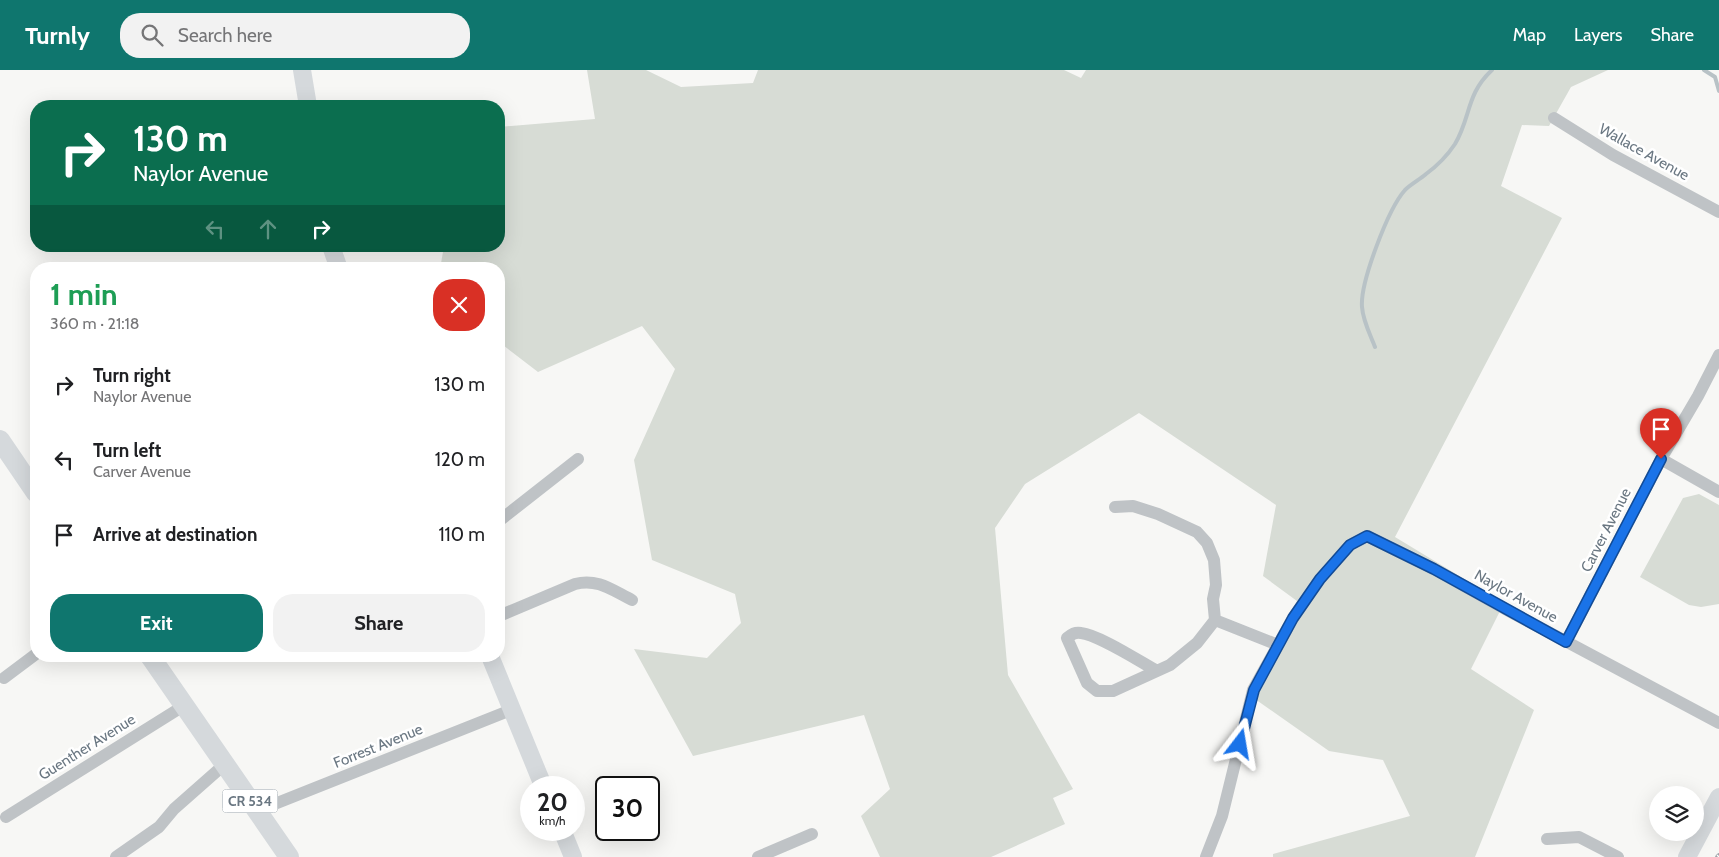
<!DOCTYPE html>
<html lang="en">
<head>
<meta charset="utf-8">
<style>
	body { margin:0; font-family:Cabin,sans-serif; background:#f2f2f2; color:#202124; height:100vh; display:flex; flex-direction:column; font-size:19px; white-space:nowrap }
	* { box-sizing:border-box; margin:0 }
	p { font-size:16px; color:#757577 }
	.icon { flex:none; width:28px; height:28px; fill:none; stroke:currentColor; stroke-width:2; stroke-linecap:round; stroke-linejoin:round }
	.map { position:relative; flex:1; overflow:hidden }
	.sheet { position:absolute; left:30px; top:192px; width:475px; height:400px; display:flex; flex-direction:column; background:#fff; border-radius:20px; box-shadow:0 5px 20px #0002 }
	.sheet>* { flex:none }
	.hud { position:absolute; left:30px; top:30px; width:475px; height:152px; border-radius:20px; box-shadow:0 5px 20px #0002; background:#0b6e4f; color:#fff; overflow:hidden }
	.controls { position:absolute; left:1649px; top:716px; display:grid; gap:10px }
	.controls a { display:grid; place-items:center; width:55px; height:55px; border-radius:50%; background:#fff; box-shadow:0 5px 20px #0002; font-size:25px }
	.speed { position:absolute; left:520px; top:706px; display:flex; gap:10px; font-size:25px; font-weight:700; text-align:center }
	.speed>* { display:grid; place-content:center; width:65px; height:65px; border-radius:50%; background:#fff; box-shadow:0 5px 20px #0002; line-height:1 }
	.speed small { font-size:12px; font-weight:400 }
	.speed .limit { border:2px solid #111; border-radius:8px; background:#fff; color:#111 }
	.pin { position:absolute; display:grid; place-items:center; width:42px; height:42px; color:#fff; margin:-51px -21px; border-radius:50% 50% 50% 0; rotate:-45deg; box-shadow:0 0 5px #0007 }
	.pin .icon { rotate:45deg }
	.me { position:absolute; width:55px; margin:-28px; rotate:14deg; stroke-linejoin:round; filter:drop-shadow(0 0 4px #0008) }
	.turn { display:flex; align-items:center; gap:18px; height:105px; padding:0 20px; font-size:22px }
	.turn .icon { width:65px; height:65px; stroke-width:2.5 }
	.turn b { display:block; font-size:35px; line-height:42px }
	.lanes { display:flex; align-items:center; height:48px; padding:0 20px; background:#0003; justify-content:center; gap:25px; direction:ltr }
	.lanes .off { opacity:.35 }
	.round { display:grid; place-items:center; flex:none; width:52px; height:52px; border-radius:20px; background:#f2f2f2 }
	.headline { display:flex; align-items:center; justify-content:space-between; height:85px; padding:0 20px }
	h1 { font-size:30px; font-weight:800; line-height:38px; color:#1e9e55 }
	.primary-button { display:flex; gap:10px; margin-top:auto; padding:10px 20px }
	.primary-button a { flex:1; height:58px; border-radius:20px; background:#0f766e; color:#fff; font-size:20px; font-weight:800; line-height:58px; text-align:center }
	.primary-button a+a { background:#f2f2f2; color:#202124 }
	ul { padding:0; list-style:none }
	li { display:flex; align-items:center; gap:15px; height:75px; padding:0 20px }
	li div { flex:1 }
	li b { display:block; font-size:19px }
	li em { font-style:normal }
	header { display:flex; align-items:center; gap:30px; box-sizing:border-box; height:70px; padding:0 25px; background:#0f766e; color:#fff }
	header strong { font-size:24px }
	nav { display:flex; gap:28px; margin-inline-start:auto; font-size:18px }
	.search { width:350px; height:45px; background:#f2f2f2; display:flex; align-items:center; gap:12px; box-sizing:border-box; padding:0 18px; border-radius:20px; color:#757577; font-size:19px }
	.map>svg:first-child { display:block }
</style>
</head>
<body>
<header>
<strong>Turnly</strong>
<div class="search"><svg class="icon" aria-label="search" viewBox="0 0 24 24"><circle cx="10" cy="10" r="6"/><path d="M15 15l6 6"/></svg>Search here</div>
<nav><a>Map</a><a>Layers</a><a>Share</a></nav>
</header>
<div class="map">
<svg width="1719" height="787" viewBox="0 0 1719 787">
	<rect width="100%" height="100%" fill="#f7f7f5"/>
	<!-- green -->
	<path fill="#d7dcd5" d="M587,0h59l35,17 72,-4 5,-13h306l17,8 5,-8h522l-37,17 -22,39 -27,-1 -21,61 61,32 -167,319 109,66 -33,66 63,41 -59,147h-202v-3l137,-38 -27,-56 -54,-9 -74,-52 42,-98 -34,-25 13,-71 -137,-92 -114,71 -30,44 13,147 65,114 -20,9 12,26 -74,33h-111l-19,-41 29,-27 -26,-74 -171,41 -59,-107 73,9 34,-35 -6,-29 -83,-34 -18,-100 41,-91 -33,-43 -104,46 -39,-30v-73h-59l4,-23h55v-119l96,-8z
		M1699,424l20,11v99l-18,3 -12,-2 -49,-28 43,-79z"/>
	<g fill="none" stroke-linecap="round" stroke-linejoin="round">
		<!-- stream -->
		<path stroke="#b8c2c6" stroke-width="4" d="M1704,0l11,7 4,14
			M1375,277c-5,-13 -12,-26 -13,-40 -2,-24 26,-98 43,-117 6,-6 14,-10 21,-16 11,-8 21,-18 29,-30 16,-27 11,-50 37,-74"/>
		<!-- street -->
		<path stroke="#bfc3c6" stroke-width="12" d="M1554,48l59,37 106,57
			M1661,389l58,33
			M1115,437l18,-1 25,8 39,18 10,11 7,17 2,25 -3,14 2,21
			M499,451l79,-62
			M499,546l76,-32c22,-6 37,6 57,16
			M1215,550l63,25
			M1566,572l95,-183 37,-63 21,-41
			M1157,601c-18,-10 -58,-36 -76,-38 -6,-1 -9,1 -14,5l20,45 10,8h16l57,-26 27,-22 18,-23
			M4,608l32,-24
			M257,741l254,-101
			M6,747l179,-112
			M1547,769l32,-2 39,20
			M116,787l43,-30 15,-18 51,-45
			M758,787l54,-23
			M1206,787l16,-41 31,-126 40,-72 27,-39 30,-34 17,-9 67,33 73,41 212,113"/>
		<!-- secondary -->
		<path stroke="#d5d9dc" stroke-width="18" d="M302,0l6,36
			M331,176l8,23
			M490,586l54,132
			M562,760l11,27
			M1687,787l32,-60"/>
		<!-- primary -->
		<path stroke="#d5d9dc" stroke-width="20" d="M0,370l36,53
			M150,586l139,201"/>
		<defs>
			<path id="rail" d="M1718,787l1,-1"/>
		</defs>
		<!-- rail casing -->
		<use href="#rail" stroke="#9fa5aa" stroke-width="5.5"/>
		<!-- rail -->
		<use href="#rail" stroke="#fff" stroke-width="4" stroke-dasharray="11" stroke-linecap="butt"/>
	</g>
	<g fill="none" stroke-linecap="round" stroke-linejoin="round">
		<defs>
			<path id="route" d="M1240,674l14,-54 39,-72 27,-39 30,-34 17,-9 67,33 132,73 95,-183"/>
		</defs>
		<!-- route casing -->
		<use href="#route" stroke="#114b97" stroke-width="12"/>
		<!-- route -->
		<use href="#route" stroke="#1a73e8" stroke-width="9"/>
	</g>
	<g text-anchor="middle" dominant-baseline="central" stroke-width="5" stroke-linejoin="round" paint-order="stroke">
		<!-- shield labels -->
		<rect fill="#fff" stroke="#97a0a8" stroke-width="1" x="222.5" y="719.5" width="55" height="23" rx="4"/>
		<g font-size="14" font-weight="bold" fill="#6a7782">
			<text x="250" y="731">CR 534</text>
		</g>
		<!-- street labels -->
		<g font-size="15" fill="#6a7782" stroke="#fff">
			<text transform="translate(1644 82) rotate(29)">Wallace Avenue</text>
			<text transform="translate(1606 460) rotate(-63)">Carver Avenue</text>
			<text transform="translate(1516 526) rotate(29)">Naylor Avenue</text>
			<text transform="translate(378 676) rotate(-22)">Forrest Avenue</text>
			<text transform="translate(87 677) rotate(-32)">Guenther Avenue</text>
		</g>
	</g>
</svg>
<div class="controls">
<a><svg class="icon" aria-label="layers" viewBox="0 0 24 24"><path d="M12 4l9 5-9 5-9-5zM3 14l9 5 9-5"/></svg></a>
</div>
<div class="speed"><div>20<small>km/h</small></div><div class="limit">30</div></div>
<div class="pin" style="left:1661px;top:389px;background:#d93025"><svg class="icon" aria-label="arrive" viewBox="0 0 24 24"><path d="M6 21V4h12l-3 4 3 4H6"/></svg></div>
<svg class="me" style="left:1240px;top:674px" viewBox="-20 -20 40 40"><path d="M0-17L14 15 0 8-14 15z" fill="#1a73e8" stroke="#fff" stroke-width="4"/></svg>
<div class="hud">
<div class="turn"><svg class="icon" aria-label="right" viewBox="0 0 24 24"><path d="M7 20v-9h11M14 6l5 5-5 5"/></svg><div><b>130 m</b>Naylor Avenue</div></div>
<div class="lanes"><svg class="icon off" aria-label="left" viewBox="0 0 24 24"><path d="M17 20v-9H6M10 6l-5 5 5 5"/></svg><svg class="icon off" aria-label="ahead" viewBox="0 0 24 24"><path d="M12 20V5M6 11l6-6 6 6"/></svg><svg class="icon" aria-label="right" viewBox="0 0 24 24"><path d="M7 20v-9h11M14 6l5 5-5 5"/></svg></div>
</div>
<section class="sheet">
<div class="headline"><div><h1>1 min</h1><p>360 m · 21:18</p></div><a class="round" style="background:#d93025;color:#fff"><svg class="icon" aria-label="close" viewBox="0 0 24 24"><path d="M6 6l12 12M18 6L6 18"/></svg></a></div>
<ul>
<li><svg class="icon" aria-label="right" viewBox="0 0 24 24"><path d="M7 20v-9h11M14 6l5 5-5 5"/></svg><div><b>Turn right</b><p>Naylor Avenue</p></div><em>130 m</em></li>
<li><svg class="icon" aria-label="left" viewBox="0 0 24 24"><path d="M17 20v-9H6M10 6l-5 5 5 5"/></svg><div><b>Turn left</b><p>Carver Avenue</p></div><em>120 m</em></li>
<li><svg class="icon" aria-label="arrive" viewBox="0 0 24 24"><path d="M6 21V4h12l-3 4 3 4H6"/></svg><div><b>Arrive at destination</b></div><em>110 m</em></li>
</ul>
<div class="primary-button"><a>Exit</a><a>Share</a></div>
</section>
</div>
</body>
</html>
